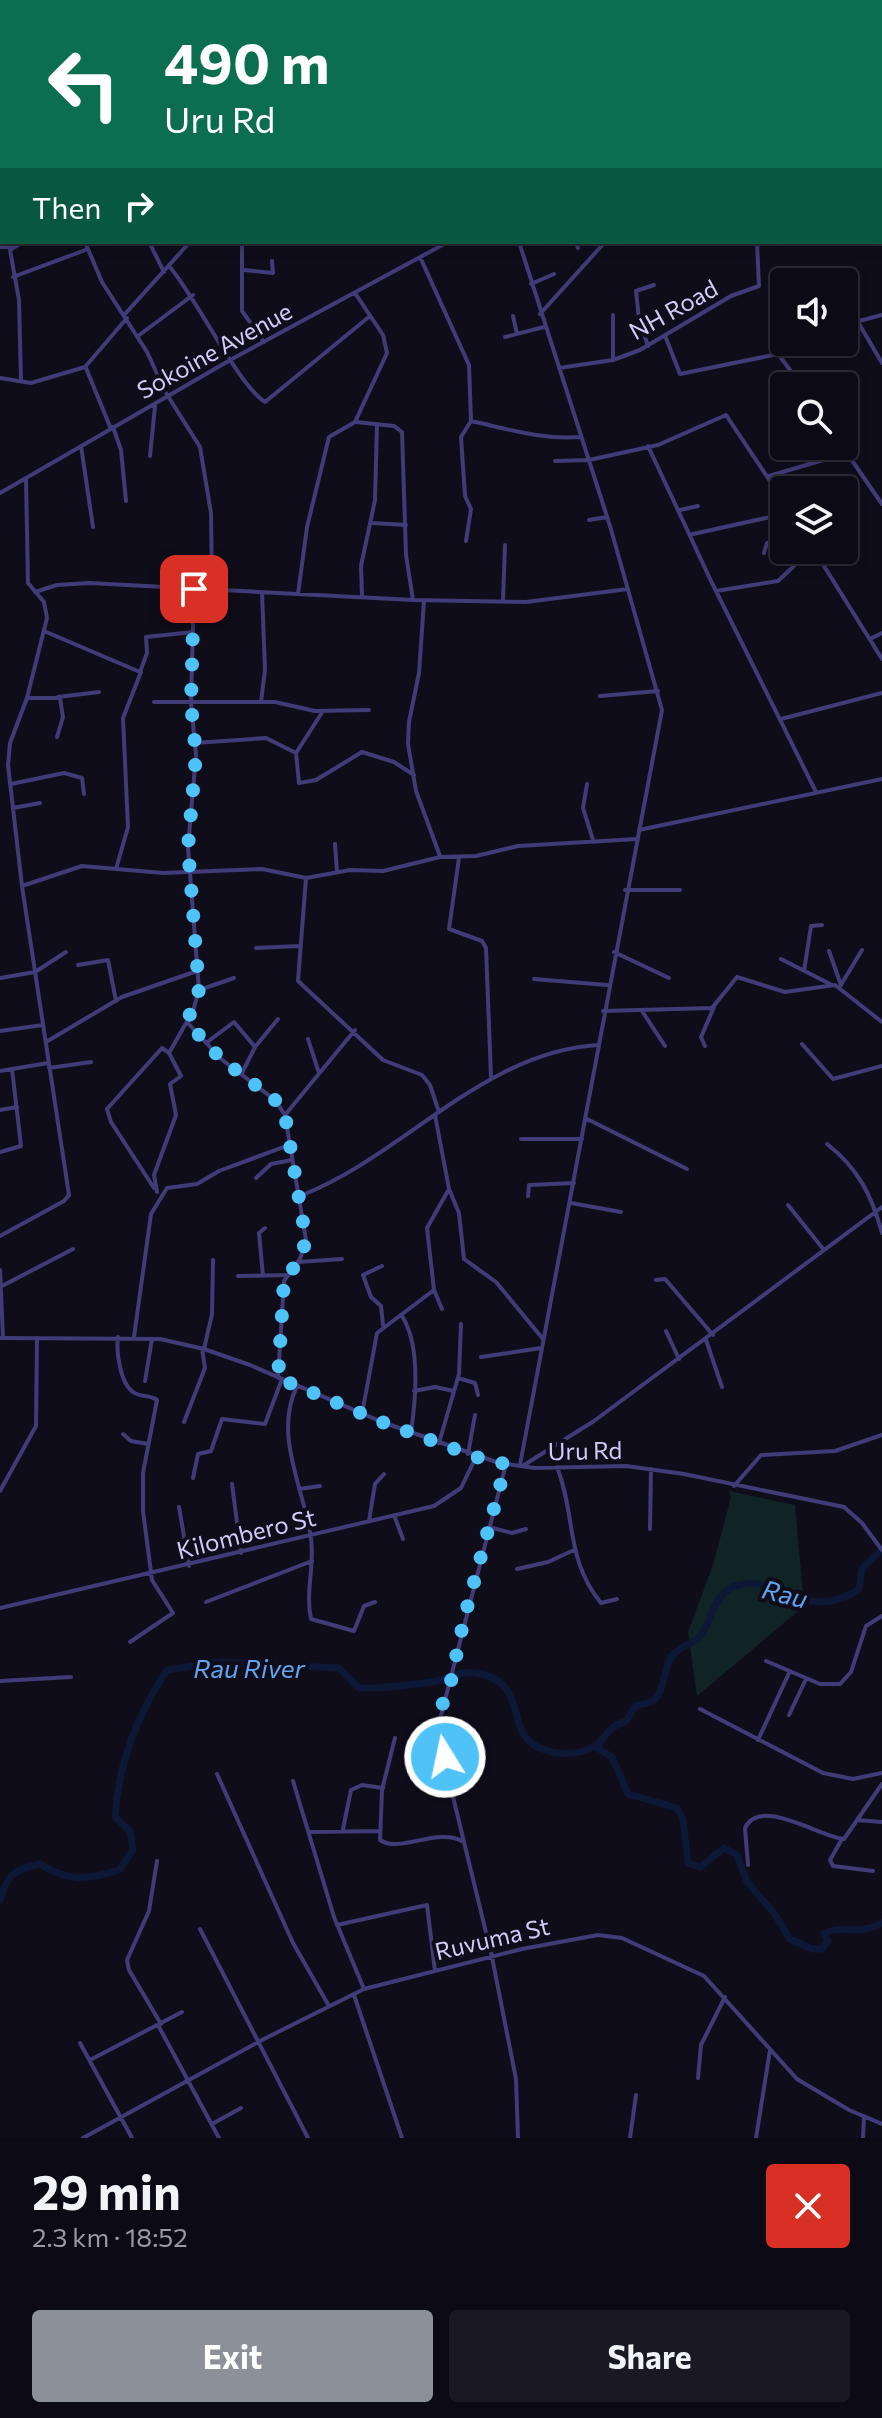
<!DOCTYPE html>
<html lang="en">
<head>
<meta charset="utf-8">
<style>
	body { margin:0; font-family:Commissioner,sans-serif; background:#1a1822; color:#f1f3f6; height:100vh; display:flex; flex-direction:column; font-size:30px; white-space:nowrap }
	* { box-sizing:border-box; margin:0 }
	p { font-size:26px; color:#9a9aa0 }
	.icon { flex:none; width:44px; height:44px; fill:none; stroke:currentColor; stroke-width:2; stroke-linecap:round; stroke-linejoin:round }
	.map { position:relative; height:2138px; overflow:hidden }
	.drawer { display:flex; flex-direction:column; background:#0c0a14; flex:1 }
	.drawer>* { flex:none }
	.banner { position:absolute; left:0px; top:0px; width:882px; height:244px; box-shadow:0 4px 12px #0003,0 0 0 2px #2c2b34; background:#0b6e4f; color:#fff; overflow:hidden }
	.buttons { position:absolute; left:770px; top:268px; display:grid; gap:16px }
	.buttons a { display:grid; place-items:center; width:88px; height:88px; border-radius:8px; background:#0c0a14; box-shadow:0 4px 12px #0003,0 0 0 2px #2c2b34; font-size:40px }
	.pin { position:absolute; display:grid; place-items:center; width:68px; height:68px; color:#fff; margin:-34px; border-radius:16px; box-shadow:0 4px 12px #0006 }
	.me { position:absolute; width:88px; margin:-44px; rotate:350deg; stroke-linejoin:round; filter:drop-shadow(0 0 6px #0008) }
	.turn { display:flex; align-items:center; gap:28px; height:168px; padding:0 32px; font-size:36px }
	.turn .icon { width:104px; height:104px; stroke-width:2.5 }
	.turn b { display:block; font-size:56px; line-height:68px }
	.then { display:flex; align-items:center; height:76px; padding:0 32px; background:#0003; gap:16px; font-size:30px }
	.round { display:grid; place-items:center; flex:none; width:84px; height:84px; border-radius:8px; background:#1a1822 }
	.summary { display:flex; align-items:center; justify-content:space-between; height:136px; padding:0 32px }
	h1 { font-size:48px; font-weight:700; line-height:60px }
	.cta { display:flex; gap:16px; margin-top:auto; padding:16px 32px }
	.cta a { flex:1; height:92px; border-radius:8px; background:#8c9099; color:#fff; font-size:32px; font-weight:700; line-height:92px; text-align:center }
	.cta a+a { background:#1a1822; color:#f1f3f6 }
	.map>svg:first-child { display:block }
</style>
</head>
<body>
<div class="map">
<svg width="882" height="2138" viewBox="0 0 882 2138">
	<rect width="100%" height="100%" fill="#100d1b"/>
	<!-- green -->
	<path fill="#102425" d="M729,1491l66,14 9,101 -107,90 -9,-64 25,-67 18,-68z"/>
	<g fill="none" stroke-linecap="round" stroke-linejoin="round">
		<!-- river -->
		<path stroke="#0c1835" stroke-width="7" d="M594,1746l18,11 16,37 49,14 6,11 5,44 12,4 24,-19 13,7 10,27 27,31 16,26 22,10h10l6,-8 -4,-7c18,-11 32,3 58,-11
			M0,1900c7,-25 14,-31 40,-36 28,18 48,16 79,6l14,-20 -3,-19 -15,-14c3,-52 23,-103 52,-147l53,-8 119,6 20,20c25,1 47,-3 72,-6 17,-2 29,-12 46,-9 62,12 15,71 82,80 12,1 24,0 35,-6 9,-6 13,-16 21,-21 3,-2 8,-3 11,-5 4,-4 6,-12 10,-15 5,-3 12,-1 17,-5 12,-10 10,-31 18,-44 8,-11 21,-12 29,-21 13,-16 12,-39 33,-49 42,-18 72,39 126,2l3,-20 20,-20"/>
		<!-- minor -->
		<path stroke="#413b77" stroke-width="4" d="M12,0v2
			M114,0v2
			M169,0l1,2
			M235,0l1,2
			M844,2l2,-2
			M880,45l2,6
			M1,144l1,2
			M85,242l17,40 45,70 19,41 34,54 11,66 1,74
			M149,242l15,30
			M242,242v69l22,31
			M519,242l91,284 52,184 -142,755
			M576,242l2,6
			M0,247h10
			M420,257l49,108 2,56 -10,16 4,59 6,13 -5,32
			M169,266c27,31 69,119 96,136l105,-86
			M245,270l28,3 -1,-12
			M13,277l75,-28
			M531,284l23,-10
			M125,314l65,-72
			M540,314l65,-72
			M513,316l4,18
			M858,322l24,41
			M844,325l38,-10
			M138,336l55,-41
			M505,337l39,-10
			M666,338l14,36 98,-20 24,32
			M648,346l-9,-27 -3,-28 18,-6
			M613,360v-45
			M86,368l25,61
			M559,368l54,-8 27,-10 91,-54 28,-10 -2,-44
			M0,378l31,5 54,-16 42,-49
			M21,381l-2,-81 -9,-50 13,-8
			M471,421c37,8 71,19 110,16
			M356,422l38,4 8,6 4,123 7,45
			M113,427l8,23 5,51
			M81,446l12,81
			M648,446l64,137 104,209
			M842,446l40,58
			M150,456l5,-50
			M555,461l34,-1 69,-15 68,-30 58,87
			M769,476l78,-23
			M0,493l232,-134 216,-117
			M680,510l18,-4
			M589,520l18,-3
			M372,523l34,2
			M693,534l91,-20
			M814,550l68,109
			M764,553l3,-10 17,-7
			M819,556l35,-8
			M716,591l62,-10 33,-31
			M35,592l22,-7 32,-2 324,17 113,2 102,-13
			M298,594l9,-67 22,-90 26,-15 32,-69 -4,-18 -28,-42
			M362,596l-1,-30 14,-66 2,-76
			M503,600l2,-55
			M424,601l-5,72 -10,49 -1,22 8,47 24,65
			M44,631l96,41 7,-19 -1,-16 47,-5
			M870,639l12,-6
			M600,696l58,-5
			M58,697l41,-5
			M27,698h33l3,19 -6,20
			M154,702h121l40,9 54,-1
			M261,702l4,-32 -3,-78
			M323,711l-27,42 3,30 17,-3 46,-28 32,10 20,13
			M781,719l101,-26
			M195,743l71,-5 30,15
			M11,784l53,-11 18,5 2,16
			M587,784l-4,24 10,32
			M13,808l27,-5
			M639,830l243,-51
			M335,844l2,28
			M459,858l-10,71 33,12 4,7 5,129
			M116,869l12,-42 -5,-109 18,-46
			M306,878l-8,103 85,79 39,15 8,10 9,27
			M22,886l60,-20 81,7 99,-4 44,9 44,-8 33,1 57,-14 36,-1 42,-10 119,-7
			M625,890h55
			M256,948l43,-2
			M829,951l12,34
			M614,952l55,26
			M781,959l51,26
			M78,965l30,-5 8,41
			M804,971l7,-45 11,-1
			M0,978l35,-6 31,-20
			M534,979l73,6
			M839,988l23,-38
			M199,990l35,-12
			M603,1011l109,-3 25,-31 48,15 50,-7 47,37
			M642,1011l23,35
			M187,1022l34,37 54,41 10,15 21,125 -6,19 -16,22 -6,97
			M0,1031l43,-6
			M308,1039l11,34
			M46,1042l76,-45 75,-26
			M206,1043l28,-21 21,25
			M802,1044l31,35 49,-13
			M705,1046l-4,-9 13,-30
			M49,1068l42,-6
			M0,1071l48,-8
			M242,1073l13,-26 23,-28
			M0,1110l17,-3
			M285,1115l70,-85
			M585,1118l102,51
			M521,1139h61
			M827,1144c31,24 45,52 55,89
			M0,1152l21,-6 -9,-77
			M256,1178l15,-14 21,-4
			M154,1188l-43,-66 -4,-13 55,-61 7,5
			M449,1189l10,24 5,46 32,23 47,57
			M157,1192l-3,-17 22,-60 -6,-31 11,-8 -12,-23 24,-42 6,-21 -11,-143 8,-92 -5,-52 3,-114
			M300,1196c104,-40 182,-144 298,-151
			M528,1196l1,-11 45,-2
			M571,1203l50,9
			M788,1205l36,45
			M0,1236l64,-35 5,-6 -47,-309 -14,-121 2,-22 17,-45 20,-80 -3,-16 -16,-19 -2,-104
			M298,1262l44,-3
			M382,1266l-19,9 8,22 10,9 2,19
			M0,1270l3,68
			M238,1276l50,-1
			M263,1276l-4,-43 6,-5
			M656,1280l9,-1 48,56
			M2,1286l71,-37
			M434,1290l8,19
			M402,1316c19,30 14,82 9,116
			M666,1331l13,28
			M118,1337c-2,14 2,46 15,55 8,6 16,2 24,8l-14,73v38l9,69 21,33 -43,29
			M134,1337l17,-123 16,-26 30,-4 22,-13 70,-26
			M0,1338l160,1 44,10 46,16 132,57 117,41 36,5 91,-2 58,8 160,33 18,16 20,27
			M706,1340l16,47
			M204,1349l8,-35 1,-54
			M481,1357l60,-9
			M458,1378l17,5 3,12
			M145,1381l7,-42
			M297,1386c-24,49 7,102 14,152 4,27 -6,54 0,81l43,12 10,-25 11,-4
			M414,1391l21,-4 19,4
			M362,1414l15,-81 57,-43 -7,-62 22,-39 -14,-74
			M184,1422l21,-54 -3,-20
			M123,1434l8,7 17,3
			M439,1443l20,-69 2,-50
			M468,1454l7,-39
			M506,1464l-69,267 55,226 24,122 2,59
			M524,1465l70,-44 288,-214
			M557,1467c19,48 8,92 44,136l16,-4
			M193,1478l5,-24 13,-3 11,-32 43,5 17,-45
			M232,1484l9,69
			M734,1486l27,-31 74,-4 47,-16
			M299,1489l21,-3
			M0,1491l36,-65 1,-88
			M179,1507l10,59
			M394,1515l9,24
			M369,1521l6,-37 9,-10
			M489,1527l23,6 14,-4
			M650,1529l1,-60
			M517,1569l31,-7 26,-12
			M206,1602l106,-41
			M0,1608l434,-102 27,-18 15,-31
			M766,1661l54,23h20l11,-12 15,-46 16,-10
			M0,1681l71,-4
			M700,1709l123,64 30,6 29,-6
			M789,1715l17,-36
			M395,1738l-13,52 -2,50c20,14 58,-14 84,2
			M758,1740l32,-69
			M217,1774l76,169 36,63
			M418,1774l32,2
			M293,1781l41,136 30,72
			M857,1820l25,2
			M343,1829l8,-39 11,-5 21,3
			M310,1832l69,-1
			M842,1839l-12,21 3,6 40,5
			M157,1861l-8,50 -22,49 2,10 32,54
			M748,1865l-3,-37c14,-32 75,9 99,11l38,-55
			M337,1925l90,-20 8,66
			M200,1929l108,209
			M354,1995l48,143
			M158,2025l61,113
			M80,2043l52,95
			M90,2060l92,-48
			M698,2078l3,-33 24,-48
			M212,2124l29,-16
			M83,2138l177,-97 104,-52 158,-40 76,-14 24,3 82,38 93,103 52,31 33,14
			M630,2138l6,-43
			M756,2138l14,-88
			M863,2138l1,-21"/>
	</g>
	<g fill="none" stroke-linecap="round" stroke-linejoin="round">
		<!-- route -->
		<path stroke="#4fc3f7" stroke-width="14" stroke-dasharray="0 25.2" d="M194,589l-3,114 5,52 -8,92 11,143 -12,32 34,37 54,41 10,15 21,125 -6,19 -16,22 -6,97 104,44 94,35 30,7 -42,155 -13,62 -13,36 -1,14 8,26"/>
	</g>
	<g text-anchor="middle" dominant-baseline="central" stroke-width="8" stroke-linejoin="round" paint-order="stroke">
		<!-- street labels -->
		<g font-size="24" fill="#d4cbfb" stroke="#100d1b">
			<text transform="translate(673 309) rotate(-29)">NH Road</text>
			<text transform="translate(214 350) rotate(-29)">Sokoine Avenue</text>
			<text transform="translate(585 1450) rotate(-1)">Uru Rd</text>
			<text transform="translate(246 1533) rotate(-14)">Kilombero St</text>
			<text transform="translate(492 1938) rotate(-13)">Ruvuma St</text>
		</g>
		<!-- water labels -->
		<g font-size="26" font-style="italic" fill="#61a5f2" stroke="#100d1b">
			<text transform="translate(785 1593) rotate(14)">Rau</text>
			<text x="249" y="1667">Rau River</text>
		</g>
	</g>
</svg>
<div class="buttons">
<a><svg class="icon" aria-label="sound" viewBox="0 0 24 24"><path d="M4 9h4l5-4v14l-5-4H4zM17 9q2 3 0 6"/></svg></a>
<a><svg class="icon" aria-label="search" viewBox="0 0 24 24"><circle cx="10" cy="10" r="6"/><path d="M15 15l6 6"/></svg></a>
<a><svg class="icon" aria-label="layers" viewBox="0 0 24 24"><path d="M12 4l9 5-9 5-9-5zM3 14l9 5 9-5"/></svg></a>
</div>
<div class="pin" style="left:194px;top:589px;background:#d93025"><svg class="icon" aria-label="arrive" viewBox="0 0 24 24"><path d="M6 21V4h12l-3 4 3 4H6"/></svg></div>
<svg class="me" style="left:445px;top:1757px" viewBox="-20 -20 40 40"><circle r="17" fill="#4fc3f7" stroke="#fff" stroke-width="3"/><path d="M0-11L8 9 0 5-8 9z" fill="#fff"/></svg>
<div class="banner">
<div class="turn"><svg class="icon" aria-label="left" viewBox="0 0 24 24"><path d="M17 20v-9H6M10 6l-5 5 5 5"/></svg><div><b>490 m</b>Uru Rd</div></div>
<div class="then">Then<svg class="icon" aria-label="right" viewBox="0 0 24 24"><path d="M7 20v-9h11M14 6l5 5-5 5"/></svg></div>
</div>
</div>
<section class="drawer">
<div class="summary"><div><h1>29 min</h1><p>2.3 km · 18:52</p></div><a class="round" style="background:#d93025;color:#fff"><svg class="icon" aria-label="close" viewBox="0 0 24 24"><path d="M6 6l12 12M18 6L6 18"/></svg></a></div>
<div class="cta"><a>Exit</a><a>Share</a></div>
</section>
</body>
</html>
